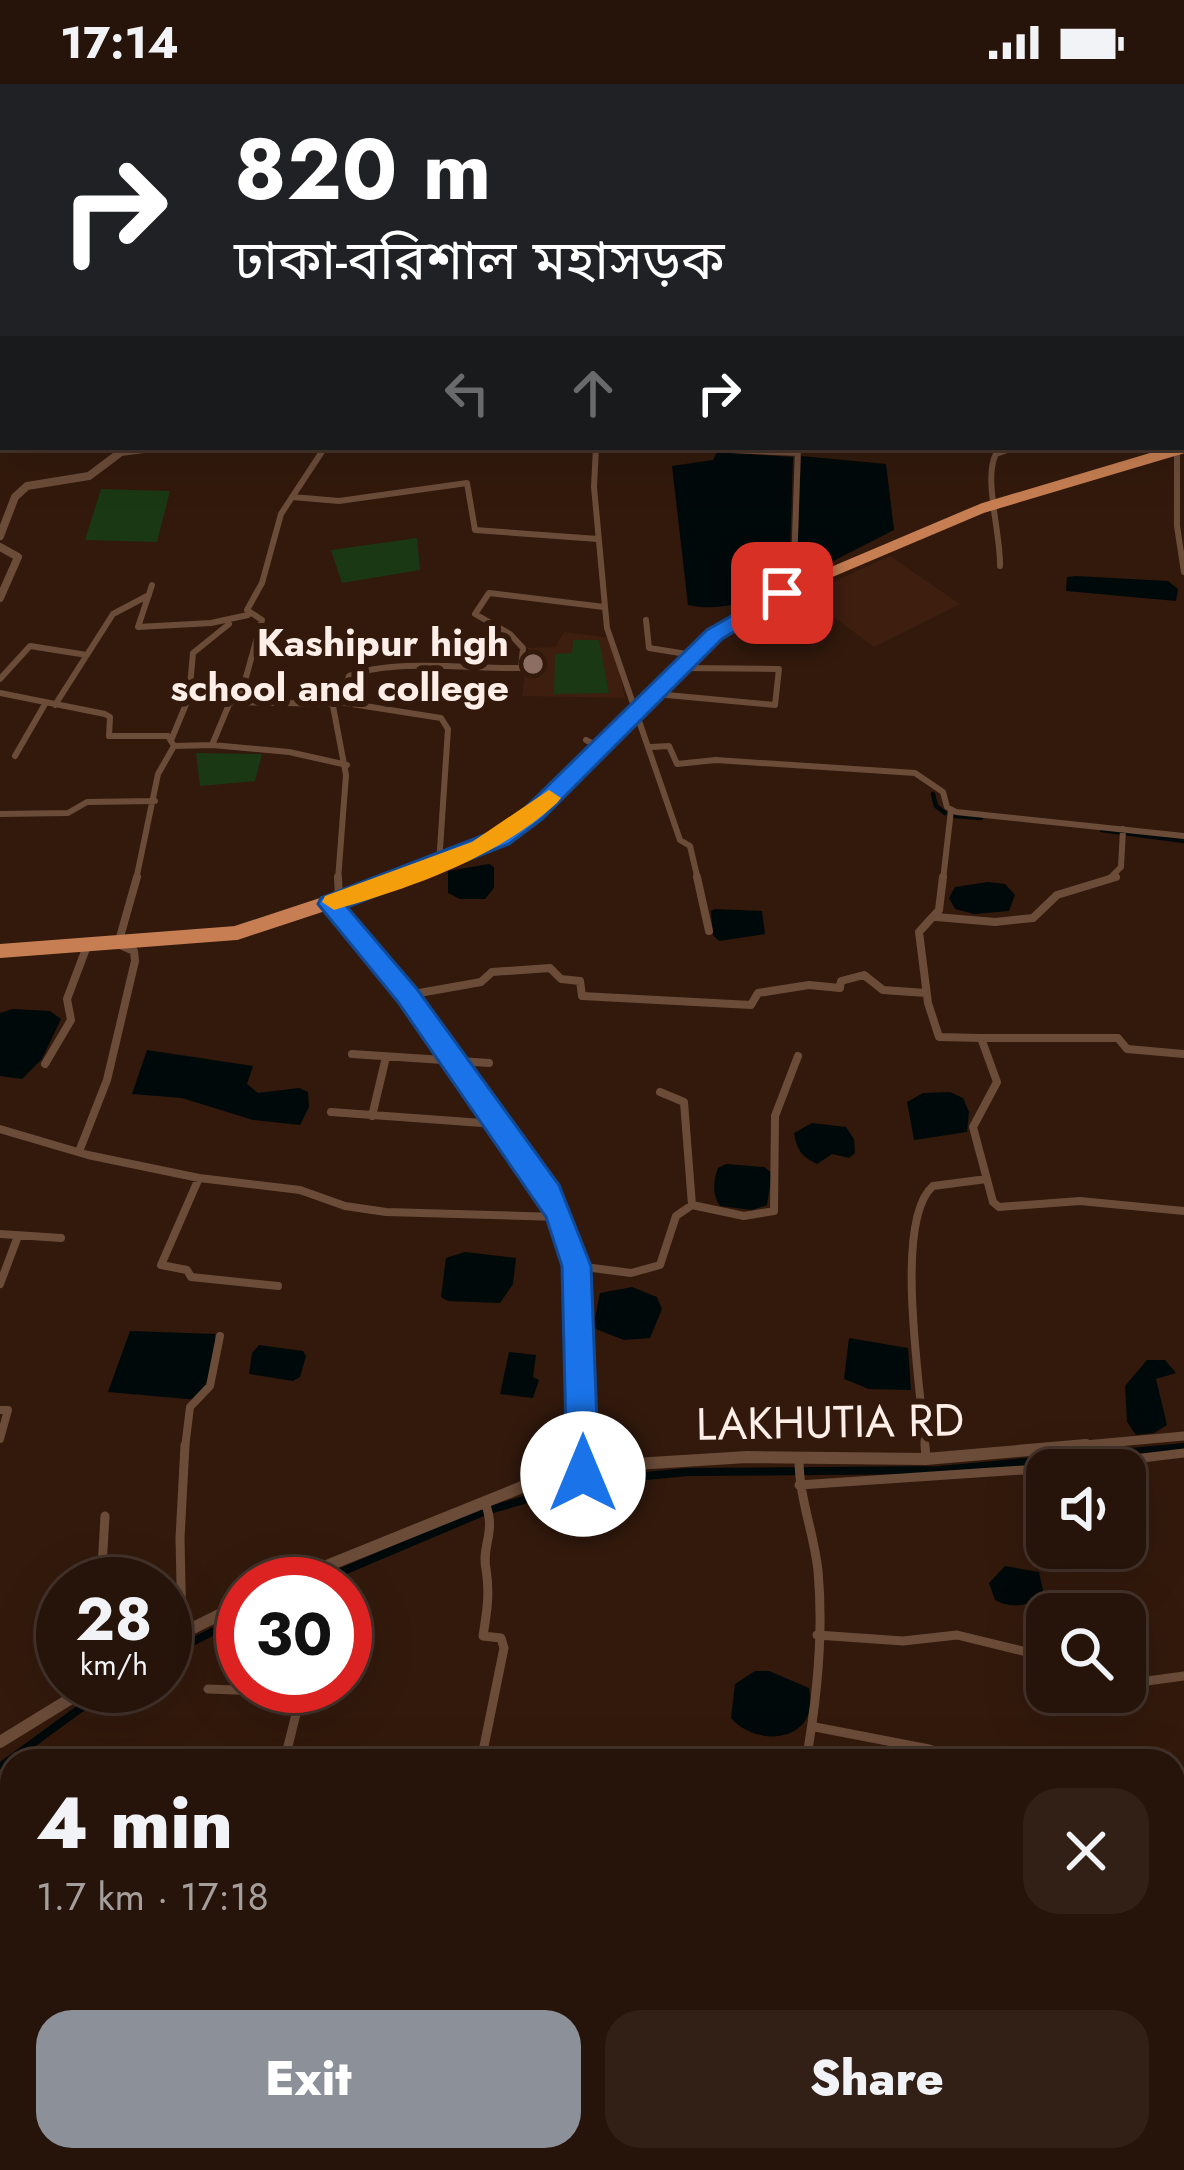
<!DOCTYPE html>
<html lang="en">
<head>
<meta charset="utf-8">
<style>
	body { margin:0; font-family:Jost,"Noto Sans Bengali",sans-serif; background:#322017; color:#f1f3f6; height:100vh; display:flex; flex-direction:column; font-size:45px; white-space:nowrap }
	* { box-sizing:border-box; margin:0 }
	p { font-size:39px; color:#a49e9c }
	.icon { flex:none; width:66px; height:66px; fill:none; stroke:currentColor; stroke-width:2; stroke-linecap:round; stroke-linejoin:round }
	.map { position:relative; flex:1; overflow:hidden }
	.side { position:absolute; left:0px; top:1665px; width:1185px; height:423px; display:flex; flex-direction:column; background:#261309; border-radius:36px 36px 0 0; box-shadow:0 12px 48px #0002,0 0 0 3px #42322a }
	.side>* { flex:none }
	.guide { position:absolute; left:0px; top:0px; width:1185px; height:366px; box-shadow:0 12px 48px #0002,0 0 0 3px #42322a; background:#202124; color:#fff; overflow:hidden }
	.tools { position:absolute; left:1026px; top:1365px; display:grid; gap:24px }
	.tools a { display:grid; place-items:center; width:120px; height:120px; border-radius:24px; background:#261309; box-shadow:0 12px 48px #0002,0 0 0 3px #42322a; font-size:60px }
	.speed { position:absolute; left:36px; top:1473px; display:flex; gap:24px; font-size:60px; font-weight:700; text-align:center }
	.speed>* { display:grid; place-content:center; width:156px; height:156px; border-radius:50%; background:#261309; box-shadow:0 12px 48px #0002,0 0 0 3px #42322a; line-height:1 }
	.speed small { font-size:30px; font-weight:400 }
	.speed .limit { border:18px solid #d22; background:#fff; color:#111 }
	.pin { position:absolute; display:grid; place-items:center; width:102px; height:102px; color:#fff; margin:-51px; border-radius:24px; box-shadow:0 6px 18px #0006 }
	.me { position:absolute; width:132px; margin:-66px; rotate:0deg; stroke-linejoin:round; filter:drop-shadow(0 0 9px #0008) }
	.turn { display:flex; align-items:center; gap:42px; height:252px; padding:0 36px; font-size:54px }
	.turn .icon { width:156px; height:156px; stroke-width:2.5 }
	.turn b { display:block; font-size:84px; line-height:102px }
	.lanes { display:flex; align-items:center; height:114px; padding:0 36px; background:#0003; justify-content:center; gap:60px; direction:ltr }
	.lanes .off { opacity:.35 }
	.round { display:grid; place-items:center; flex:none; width:126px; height:126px; border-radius:36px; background:#322017 }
	.head { display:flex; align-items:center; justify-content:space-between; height:204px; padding:0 36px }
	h1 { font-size:72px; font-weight:800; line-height:90px }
	.button { display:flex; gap:24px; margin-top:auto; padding:24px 36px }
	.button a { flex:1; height:138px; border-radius:36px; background:#8c9099; color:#fff; font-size:48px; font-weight:800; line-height:138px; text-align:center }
	.button a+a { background:#322017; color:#f1f3f6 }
	.status { display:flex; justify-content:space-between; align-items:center; height:84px; padding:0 60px; background:#261309; direction:ltr }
	.status svg { height:33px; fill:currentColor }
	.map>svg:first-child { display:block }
</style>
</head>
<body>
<div class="status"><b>17:14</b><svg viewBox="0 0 49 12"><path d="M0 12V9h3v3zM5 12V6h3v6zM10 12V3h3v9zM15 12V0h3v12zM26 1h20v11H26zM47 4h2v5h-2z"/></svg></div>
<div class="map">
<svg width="1184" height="2086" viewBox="0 0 1184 2086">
	<rect width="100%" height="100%" fill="#32190c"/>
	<!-- built -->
	<path fill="#3e1e0f" d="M890,472l70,48 -86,43 -70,-52z
		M564,548l48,6 13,60 -103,-2 6,-48 27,-1z"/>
	<!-- green -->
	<path fill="#1b3814" d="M101,405l69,2 -13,51 -72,-2z
		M417,454l3,32 -78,13 -11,-33z
		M573,556h26l10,53 -55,1 1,-40 17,-1z
		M196,669l66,1 -7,27 -55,5z"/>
	<!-- water -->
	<path fill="#00090a" d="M717,368l76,5 -4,126c-30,16 -67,30 -101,22l-16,-139 41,-6z
		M801,372l85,8 8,66 -92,47 -5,-7z
		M1076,492l92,5 10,8 -2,12 -110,-10 1,-14z
		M489,780l5,3v21l-9,11h-25l-12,-6v-22z
		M988,798l17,2 10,11 -6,16 -35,3 -19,-5 -6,-11 6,-11z
		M715,825l47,2 3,23 -46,7 -6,-6 -2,-24z
		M13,925l37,2 11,8 -19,40 -20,20 -22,-3v-63z
		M147,966l106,16 -6,18 11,9 41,-5 9,4 1,15 -9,18 -47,-5 -71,-22 -50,-4z
		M950,1008l13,6 6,14 -2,20 -53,8 -7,-38 16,-9z
		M812,1039l34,4 8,12 1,14 -6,5 -17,-4 -15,10c-16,-8 -20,-14 -23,-31z
		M726,1080l38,3 8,6 -5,32 -15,5 -32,-4c-8,-12 -7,-24 -2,-38z
		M465,1168l51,6 -3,26 -13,19 -52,-2 -7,-4 5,-39z
		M632,1203l25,10 5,12 -12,29 -26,2 -31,-12 7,-35z
		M130,1247l85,3v27l-16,39 -91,-8z
		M849,1254l59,10 3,42 -42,-1 -25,-10z
		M259,1261l44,6 3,5 -6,21 -7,4 -44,-7 3,-21z
		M509,1268l27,3 -3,22 6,3 -6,18 -33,-4z
		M1147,1276h18l11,13 -20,6 11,46 -13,8 -18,2 -9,-13 -2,-36z
		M1005,1482l34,6 5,23c-13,11 -34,14 -49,5l-6,-17z
		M755,1587h14l40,17c12,54 -51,61 -78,30l4,-34z"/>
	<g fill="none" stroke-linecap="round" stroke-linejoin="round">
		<!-- canal-far3 -->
		<path stroke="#00090a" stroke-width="3" d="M538,3l38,-3"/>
		<!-- canal-far2 -->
		<path stroke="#00090a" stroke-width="4.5" d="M933,710l3,12 9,7
			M955,732l26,2
			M1102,746l82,11"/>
		<!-- canal-far1 -->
		<path stroke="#00090a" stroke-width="6" d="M1177,1364l7,-1"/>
		<!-- canal -->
		<path stroke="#00090a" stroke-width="8" d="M313,1500l170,-72 102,-30 102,-10 253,-2 244,-23
			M165,1572l78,-40
			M0,1683l111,-81"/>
		<!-- minor-far3 -->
		<path stroke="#6b4c39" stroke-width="4.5" d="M150,3l9,-3
			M565,3l46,-3
			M678,3l4,-3
			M903,3h20
			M956,3l12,-1
			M0,296l3,-6"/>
		<!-- minor-far2 -->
		<path stroke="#6b4c39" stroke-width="6" d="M596,363l-2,40 13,141 73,212 10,6 8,34
			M662,363l136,6
			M798,363l-4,120 7,18
			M1177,364v78l7,46
			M292,413l47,4 128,-18 8,47 123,9
			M1000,482c1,-32 -17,-88 -4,-112l20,-7
			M152,501l-14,42 73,-4 37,-8
			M646,536l3,28 44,7
			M0,595l30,-33 57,9
			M0,609l105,21 5,3 -1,19h59l6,10 -16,28 -22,106
			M656,610l119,11 4,-36 -97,-1
			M239,618l23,-82 -15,-10 15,-27 19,-69 44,-67
			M339,618l102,16 7,11 -9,135
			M55,621l58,-91 36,-19
			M333,622l13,69 -8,105
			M172,654l17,-41 4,-44 36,-29
			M586,656l15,8
			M212,661l77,7 58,13
			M174,662l38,-1 18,-43 108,2 11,-28c43,-18 123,-7 172,-8l2,-20 -13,-14 -35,-20 14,-21 115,14
			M651,663l18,-1 8,18 39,-4 199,13 28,19 4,15 9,5 228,24
			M15,672l30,-52
			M0,730l68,-1 19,-11 68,-1
			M943,796l8,-70
			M1108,796l13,-13 2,-38"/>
		<!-- minor-far1 -->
		<path stroke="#6b4c39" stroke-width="8" d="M338,793l1,22
			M697,793l12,54
			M943,793l-4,33 -20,22 9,71 11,34 42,1 16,44 -24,45 20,75 6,5 81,-6 104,10
			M330,820l77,91 142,198c34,84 32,166 34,255
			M936,833l59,5 38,-4 24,-23 59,-18
			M408,911l73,-13 11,-10 58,-4 11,11 19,2 2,15 169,9 7,-12 51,-8 31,3 1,-7 23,-6 19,15 43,3
			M981,954h137l9,11 57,5
			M352,970l137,9
			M45,980l26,-44 -4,-21 20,-53
			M331,1028l165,12
			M372,1032l14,-59
			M0,1045l88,26 111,23 101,12 45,16 41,6 174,5
			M80,1065l27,-69 28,-119 -1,-10 -16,-7 19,-67
			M199,1094l-38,87 26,5 4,7 87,9
			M692,1121l52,11 30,-5 1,-95 23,-60
			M0,1150l61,4
			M577,1182l54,7 29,-8 16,-49 16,-11 -8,-103 -24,-10
			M0,1200l18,-48
			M0,1326h8l-8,29
			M185,1364l5,-41 20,-21 10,-50
			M925,1364c-3,-54 -33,-227 8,-262l54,-7"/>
		<!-- minor -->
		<path stroke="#6b4c39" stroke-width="9" d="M583,1361v29
			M925,1361l1,14
			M799,1375c0,39 15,74 19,112 6,64 -1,128 -12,190
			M799,1401l268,-18 117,-14
			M101,1500l4,-68
			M182,1548l-2,-94 5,-93
			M817,1551l86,6 54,-6 90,22
			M1125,1600l59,-8
			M290,1602l8,20 -12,48 11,7
			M208,1605l82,3
			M815,1643l114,22 15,5 3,7
			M481,1677l23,-113 -3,-10 -18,-2c4,-25 7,-43 3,-67 -5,-24 11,-37 -1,-66
			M1173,1856h11
			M0,1980l12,4
			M1173,1988l11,91
			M45,2076l8,10
			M647,2086l2,-10"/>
		<!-- tertiary-far2 -->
		<path stroke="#6b4c39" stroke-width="8" d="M0,452l15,-39 12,-11 62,-10 32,-24 38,-5
			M0,463l18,10 -18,41"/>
		<!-- tertiary-far1 -->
		<path stroke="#6b4c39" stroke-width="9" d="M1052,1364l132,-12"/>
		<!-- tertiary -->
		<path stroke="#6b4c39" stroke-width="12" d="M282,1500l240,-97 113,-23 112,-7 179,2 160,-14
			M165,1558l78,-39
			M0,1658l91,-56"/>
		<!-- trunk-far1 -->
		<path stroke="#c67e52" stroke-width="10" d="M398,796l83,-32 53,-34 198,-193 69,-36 182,-77 201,-60"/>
		<!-- trunk -->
		<path stroke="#c67e52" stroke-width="14" d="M0,867l236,-18 170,-56"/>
	</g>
	<!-- route -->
	<path fill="#1a73e8" stroke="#114b97" stroke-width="3" d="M782,503l8,2v9l-68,41 -180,180 -33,25 -162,63 70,82 142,196 32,81 8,208 -5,10 -11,4 -11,-4 -5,-10 -5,-208 -16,-49 -148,-215 -80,-98 3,-6 171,-66 33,-24 182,-178z"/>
	<!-- slow -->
	<path fill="#f59e0b" d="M549,706l12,8 -4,5c-62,56 -144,84 -223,107l-12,-8 3,-6 147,-54z"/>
	<!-- markers -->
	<circle fill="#8d6e63" stroke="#32190c" stroke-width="4.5" cx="533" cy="580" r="12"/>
	<g text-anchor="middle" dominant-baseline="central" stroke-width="12" stroke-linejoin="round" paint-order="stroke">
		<!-- far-poi labels -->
		<g font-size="39" font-weight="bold" fill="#fdeee8" stroke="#32190c" text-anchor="end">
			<text x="509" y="558">Kashipur high<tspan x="509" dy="45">school and college</tspan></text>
		</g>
		<!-- street labels -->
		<g font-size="45" fill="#fdeee8" stroke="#32190c">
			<text transform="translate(830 1338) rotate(-1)">LAKHUTIA RD</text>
		</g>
	</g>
</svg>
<div class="tools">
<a><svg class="icon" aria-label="sound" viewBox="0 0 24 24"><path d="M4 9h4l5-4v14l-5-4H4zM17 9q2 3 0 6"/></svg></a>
<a><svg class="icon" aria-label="search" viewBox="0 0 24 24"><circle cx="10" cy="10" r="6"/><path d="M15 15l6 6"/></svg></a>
</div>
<div class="speed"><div>28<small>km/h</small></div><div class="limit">30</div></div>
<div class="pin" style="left:782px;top:509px;background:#d93025"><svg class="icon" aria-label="arrive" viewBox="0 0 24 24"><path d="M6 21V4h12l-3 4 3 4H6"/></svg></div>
<svg class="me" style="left:583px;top:1390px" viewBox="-20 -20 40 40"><circle r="19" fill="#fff"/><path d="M0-13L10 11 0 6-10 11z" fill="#1a73e8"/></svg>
<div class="guide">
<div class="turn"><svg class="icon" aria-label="right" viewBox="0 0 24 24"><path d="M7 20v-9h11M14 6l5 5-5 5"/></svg><div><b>820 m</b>ঢাকা-বরিশাল মহাসড়ক</div></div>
<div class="lanes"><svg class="icon off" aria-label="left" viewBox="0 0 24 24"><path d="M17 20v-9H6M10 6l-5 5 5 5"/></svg><svg class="icon off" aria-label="ahead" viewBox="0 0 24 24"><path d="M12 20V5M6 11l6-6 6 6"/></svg><svg class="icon" aria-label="right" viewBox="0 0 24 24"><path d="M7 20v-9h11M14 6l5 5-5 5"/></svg></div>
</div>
<section class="side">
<div class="head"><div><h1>4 min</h1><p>1.7 km · 17:18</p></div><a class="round"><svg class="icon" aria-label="close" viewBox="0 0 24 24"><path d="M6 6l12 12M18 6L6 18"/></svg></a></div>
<div class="button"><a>Exit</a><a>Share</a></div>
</section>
</div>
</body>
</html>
